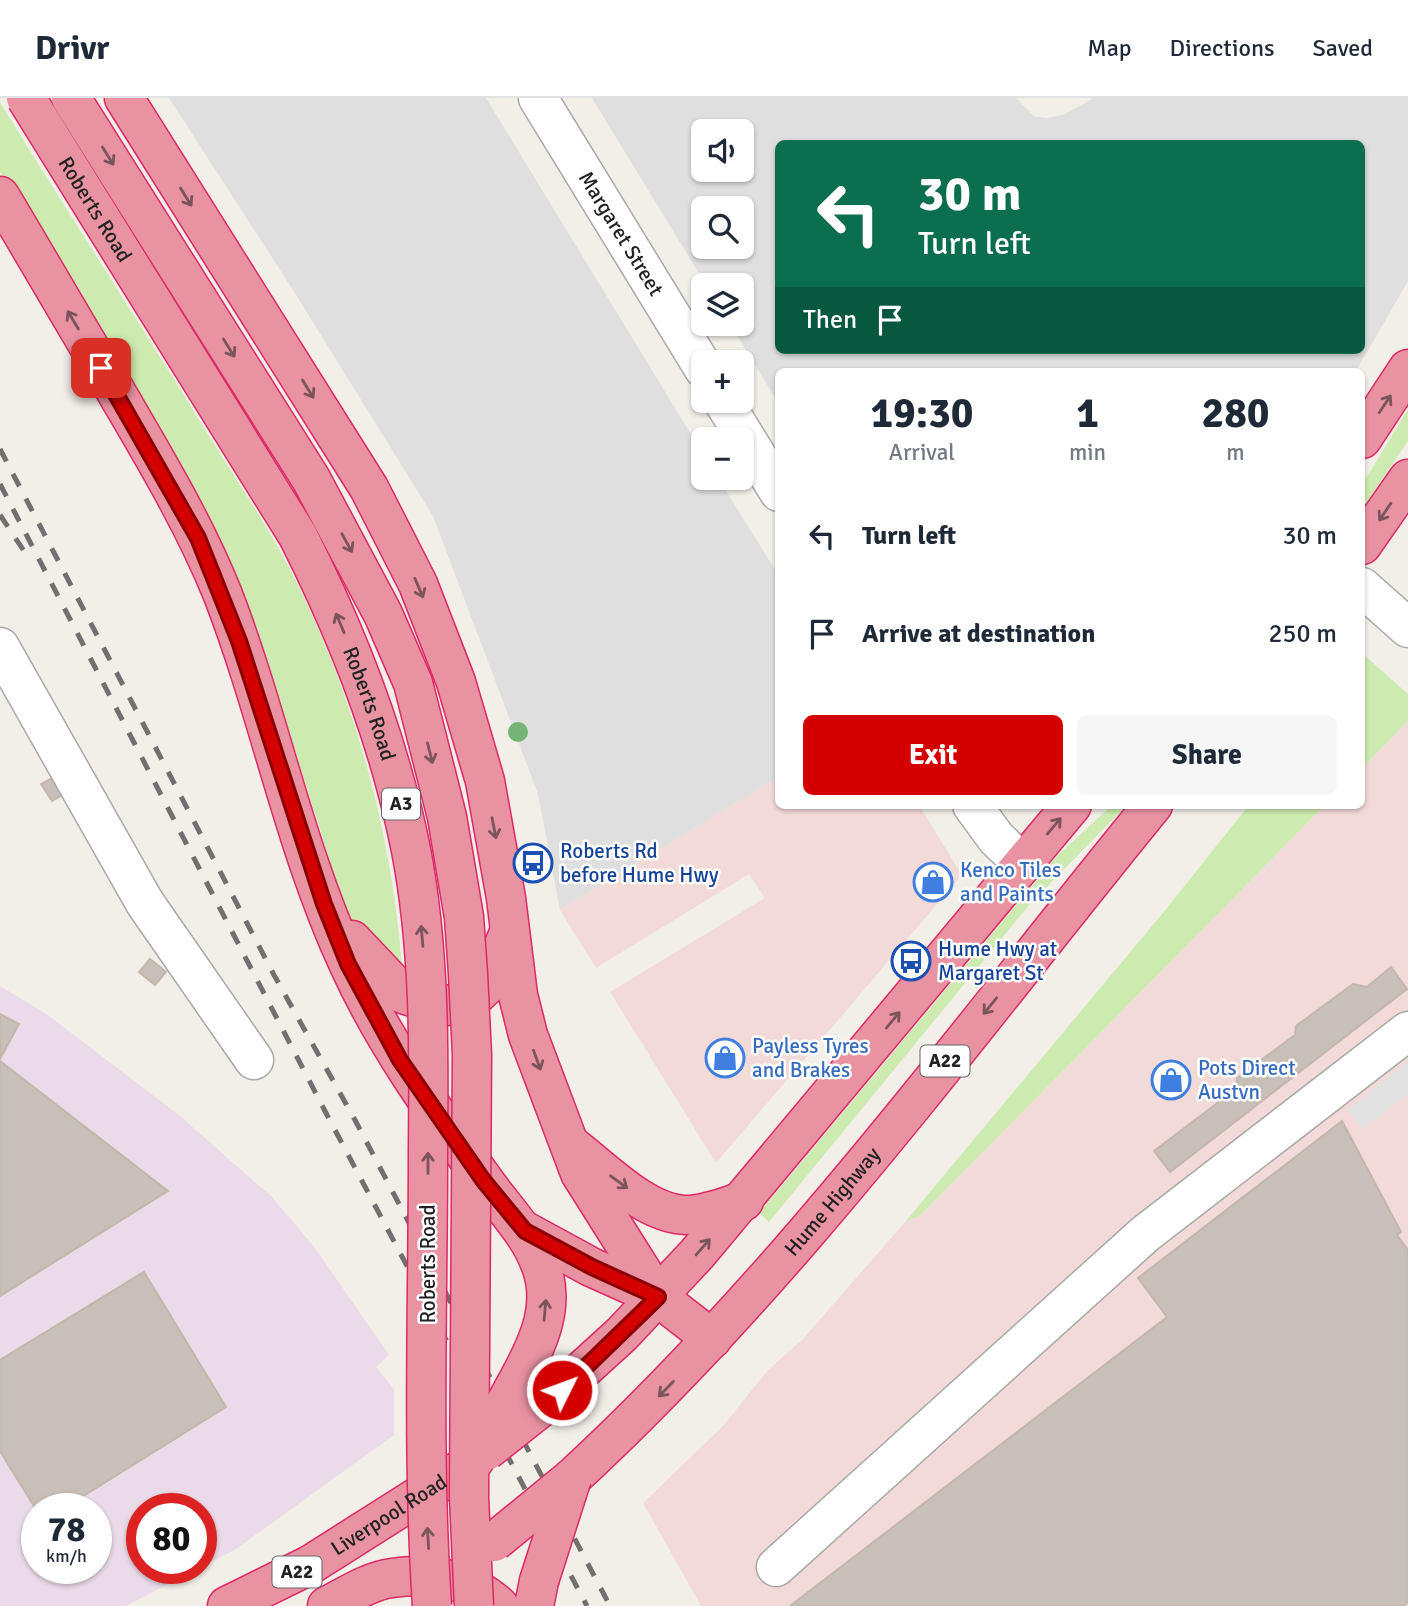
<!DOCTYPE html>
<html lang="en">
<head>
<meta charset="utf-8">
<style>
	body { margin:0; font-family:Signika,sans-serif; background:#f6f6f7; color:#1f2937; height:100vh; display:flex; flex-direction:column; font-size:26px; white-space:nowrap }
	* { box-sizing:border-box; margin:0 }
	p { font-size:23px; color:#747a83 }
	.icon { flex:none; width:38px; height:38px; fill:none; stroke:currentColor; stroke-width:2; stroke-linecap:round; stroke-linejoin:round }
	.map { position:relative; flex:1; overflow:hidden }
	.side { position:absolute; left:775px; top:270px; width:590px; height:441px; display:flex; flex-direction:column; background:#fff; border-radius:10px; box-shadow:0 2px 5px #0004 }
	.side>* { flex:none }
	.hud { position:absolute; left:775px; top:42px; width:590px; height:214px; border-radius:10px; box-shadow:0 2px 5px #0004; background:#0b6e4f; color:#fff; overflow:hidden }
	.tools { position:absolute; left:691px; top:21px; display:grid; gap:14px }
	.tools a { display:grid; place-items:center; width:63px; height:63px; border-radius:10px; background:#fff; box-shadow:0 2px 5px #0004; font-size:35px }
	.speed { position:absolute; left:21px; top:1395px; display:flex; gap:14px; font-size:35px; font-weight:700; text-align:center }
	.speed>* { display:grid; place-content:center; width:91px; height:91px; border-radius:50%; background:#fff; box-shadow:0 2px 5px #0004; line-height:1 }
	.speed small { font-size:18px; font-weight:400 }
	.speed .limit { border:10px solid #d22; background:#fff; color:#111 }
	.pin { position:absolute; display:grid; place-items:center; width:60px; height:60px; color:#fff; margin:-30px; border-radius:14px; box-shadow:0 4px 10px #0006 }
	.me { position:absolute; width:77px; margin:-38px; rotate:48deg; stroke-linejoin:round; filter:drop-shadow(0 0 5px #0008) }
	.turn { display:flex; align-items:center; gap:24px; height:147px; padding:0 28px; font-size:32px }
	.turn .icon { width:91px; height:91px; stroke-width:2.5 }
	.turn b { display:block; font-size:49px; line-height:60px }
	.then { display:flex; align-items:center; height:66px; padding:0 28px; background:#0003; gap:14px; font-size:26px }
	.eta { display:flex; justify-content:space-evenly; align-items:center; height:119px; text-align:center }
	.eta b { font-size:42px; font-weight:700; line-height:49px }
	.primary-button { display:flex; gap:14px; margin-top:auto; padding:14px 28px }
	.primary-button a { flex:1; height:80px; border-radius:10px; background:#d40000; color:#fff; font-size:28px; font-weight:700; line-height:80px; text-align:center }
	.primary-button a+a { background:#f6f6f7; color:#1f2937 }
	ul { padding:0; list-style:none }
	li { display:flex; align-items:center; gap:21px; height:98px; padding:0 28px }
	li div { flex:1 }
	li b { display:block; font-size:26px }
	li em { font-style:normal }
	header { display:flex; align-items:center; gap:42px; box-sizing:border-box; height:98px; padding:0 35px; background:#fff; border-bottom:2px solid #e0e1e3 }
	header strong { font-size:33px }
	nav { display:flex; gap:38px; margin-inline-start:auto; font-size:24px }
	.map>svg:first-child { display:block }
</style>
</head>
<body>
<header>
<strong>Drivr</strong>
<nav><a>Map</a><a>Directions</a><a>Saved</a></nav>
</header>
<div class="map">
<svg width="1408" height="1508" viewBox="0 0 1408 1508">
	<rect width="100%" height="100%" fill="#f2efe9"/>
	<!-- residential -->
	<path fill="#e0dfdf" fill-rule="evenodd" d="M169,0h317l217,356 1,24h14l61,98v201l-219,133 -22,-116 -105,-278 -140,-226z
		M592,0h424l18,18 12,2 17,-3 31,-17h314v183l-52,90h-577v33l-49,-80h12v-39h-36zM704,33h38v39h-38zM779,46h583v206h-583zM704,110h38v39h-38z"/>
	<!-- commercial -->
	<path fill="#f2dad9" d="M1408,623v885h-707l-58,-103 80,-77 45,-56 35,-31 102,-117 17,-8 403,-409h37v-37z
		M779,679v28h140l43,70 -246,288 -106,-171 155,-94 -16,-24 -153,94 -36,-58z"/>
	<!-- industrial -->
	<path fill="#ebdbe8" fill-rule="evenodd" d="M0,888l48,29 132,101 92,81 43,51 74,107 -13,12 18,22v46l-158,114 -110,57h-126zM37,1410h59v60h-59zM142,1410h59v60h-59z"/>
	<!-- grass -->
	<path fill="#cdebb0" d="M0,4c69,113 142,224 211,337 33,53 70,107 96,165 53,114 85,236 95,362 -15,-13 -38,-25 -49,-41 -21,-27 -22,-64 -33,-96 -31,-95 -56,-185 -96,-278l-224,-379z
		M1408,311v32l-46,68v-24z
		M1363,556l45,40v27l-46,47z
		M1112,707h15l-97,99 -261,318 -10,-9 298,-357z
		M1249,707h76l-403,409 -17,8 262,-314z"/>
	<!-- parking -->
	<path fill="#e2e2e2" d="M1408,964v32l-45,35 -15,-20z"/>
	<!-- building -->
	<path fill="#c7bfb8" stroke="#c4b6ab" stroke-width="2" d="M56,678l10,17 -14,8 -11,-17z
		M150,861l16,13 -11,13 -16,-13z
		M1391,869l16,22 -237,183 -16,-21 82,-62 1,-11 58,-43 1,-9 57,-42 14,3z
		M0,916l19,10 -19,35z
		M0,963l168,130 -168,105z
		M1342,1023l59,111 -4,3 11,15v352l-5,4h-613l377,-289 -29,-39z
		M144,1174l82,135 -162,101h-27v3l-37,-60v-91z"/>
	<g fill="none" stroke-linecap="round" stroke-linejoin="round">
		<defs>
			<g id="minor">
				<path id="s1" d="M538,0l166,271"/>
				<path d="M723,303l56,91"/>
				<path d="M1362,489l46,41"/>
				<path d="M0,549l145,256 109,157"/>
				<path d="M972,707l24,33 27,26"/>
				<path d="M776,1469l369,-333 263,-203"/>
			</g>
			<g id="highway">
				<path d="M124,0l245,390 49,96 38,98 29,99 21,117 12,97 10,40 52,138 78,124"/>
				<path d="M0,98c39,65 76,130 115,194 39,67 79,133 108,205 47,122 71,252 126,370 35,77 84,145 134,214 20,29 46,53 58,87 14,38 -1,73 -19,107"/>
				<path d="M1362,341l46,-70"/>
				<path d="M1362,447l46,-66"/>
				<path d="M352,842l51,54 39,13 31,-9 14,-13 21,-50"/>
				<path d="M572,1048c32,24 73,68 114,69 20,0 40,-9 58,-14"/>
				<path d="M525,1133l66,36 67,30 54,42"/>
				<path d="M544,1307l78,-71 75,-80 375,-449"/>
				<path id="s2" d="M572,1380c218,-201 394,-444 581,-673"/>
				<path id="s3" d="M227,1508l83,-41 164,-104"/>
				<path d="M327,1508c20,-10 42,-25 65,-28 38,-6 78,1 107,28"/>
				<path d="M534,1508l5,-25"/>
			</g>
		</defs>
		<!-- minor casing -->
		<use href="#minor" stroke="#a9a9a9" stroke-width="41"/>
		<!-- highway casing -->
		<use href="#highway" stroke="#dc2a67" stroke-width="41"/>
		<!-- minor -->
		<use href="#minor" stroke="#fff" stroke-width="38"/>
		<!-- highway -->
		<use href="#highway" stroke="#e892a2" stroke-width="38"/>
		<!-- rail -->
		<path stroke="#707070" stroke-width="5" stroke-dasharray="14 14" stroke-linecap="butt" d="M0,351l274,526 81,145 255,486
			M0,386l326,629 261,493
			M0,417l26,39"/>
		<defs>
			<g id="highway-bridge">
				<path id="s4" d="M26,0l272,438c51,101 91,203 113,314 19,98 18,201 17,301 0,151 -6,304 4,455"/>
				<path d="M71,0l240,381 72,135 30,69 34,134 17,100 4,57 4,81 -3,442 5,109"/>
				<path d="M486,1353l58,-46"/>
				<path d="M474,1363l48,-88"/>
				<path d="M494,1444l78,-64"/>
				<path d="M539,1483l33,-103"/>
			</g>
		</defs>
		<!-- highway-bridge casing -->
		<use href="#highway-bridge" stroke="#dc2a67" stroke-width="41" stroke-linecap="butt"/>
		<!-- highway-bridge -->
		<use href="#highway-bridge" stroke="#e892a2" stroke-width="38"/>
	</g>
	<!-- trees -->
	<circle fill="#74b475" cx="518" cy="634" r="10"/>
	<!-- one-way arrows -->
	<defs><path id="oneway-shaft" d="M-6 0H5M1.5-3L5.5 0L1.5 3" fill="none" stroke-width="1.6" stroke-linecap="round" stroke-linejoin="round" transform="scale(1.75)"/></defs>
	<g stroke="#7b545c">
		<use href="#oneway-shaft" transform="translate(108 58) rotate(58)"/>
		<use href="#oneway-shaft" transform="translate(186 99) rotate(58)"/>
		<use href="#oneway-shaft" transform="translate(73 222) rotate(-121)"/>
		<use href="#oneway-shaft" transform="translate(229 250) rotate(58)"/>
		<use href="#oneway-shaft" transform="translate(308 291) rotate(58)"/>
		<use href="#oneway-shaft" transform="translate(1385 306) rotate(-56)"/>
		<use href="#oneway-shaft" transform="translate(1385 414) rotate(124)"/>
		<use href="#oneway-shaft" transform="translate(347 445) rotate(61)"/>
		<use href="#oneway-shaft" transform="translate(419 490) rotate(67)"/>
		<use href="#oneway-shaft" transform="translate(340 525) rotate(-113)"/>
		<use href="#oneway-shaft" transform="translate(430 655) rotate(76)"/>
		<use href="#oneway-shaft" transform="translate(1054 728) rotate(-50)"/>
		<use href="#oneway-shaft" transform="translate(494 730) rotate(79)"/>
		<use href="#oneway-shaft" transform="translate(422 838) rotate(-95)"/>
		<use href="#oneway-shaft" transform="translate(990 908) rotate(129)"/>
		<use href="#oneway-shaft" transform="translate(893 922) rotate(-50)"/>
		<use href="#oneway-shaft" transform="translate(537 962) rotate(70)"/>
		<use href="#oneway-shaft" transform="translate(428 1065) rotate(-90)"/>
		<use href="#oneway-shaft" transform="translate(619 1084) rotate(36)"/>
		<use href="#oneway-shaft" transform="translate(703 1149) rotate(-49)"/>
		<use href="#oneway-shaft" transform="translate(545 1212) rotate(-85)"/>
		<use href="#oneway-shaft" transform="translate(666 1291) rotate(134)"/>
		<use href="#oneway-shaft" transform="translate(428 1440) rotate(-93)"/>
	</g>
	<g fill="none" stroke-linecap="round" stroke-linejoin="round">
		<defs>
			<path id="route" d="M101,270l97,170 41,103 85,263 24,60 52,96 83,120 42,51 67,36 66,30 -96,93"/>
		</defs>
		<!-- route casing -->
		<use href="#route" stroke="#8a0000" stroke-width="18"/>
		<!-- route -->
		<use href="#route" stroke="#d40000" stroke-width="12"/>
	</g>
	<!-- icons -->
	<defs>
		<symbol id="bus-ring" viewBox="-11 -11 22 22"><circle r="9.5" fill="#fff" stroke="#1a4fb4" stroke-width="1.5"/><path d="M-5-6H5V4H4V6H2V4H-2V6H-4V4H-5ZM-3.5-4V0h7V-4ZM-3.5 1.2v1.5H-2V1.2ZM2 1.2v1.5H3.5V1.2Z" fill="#1a4fb4"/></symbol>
		<symbol id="shop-ring" viewBox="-11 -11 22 22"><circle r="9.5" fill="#fff" stroke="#3f7fe0" stroke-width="1.5"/><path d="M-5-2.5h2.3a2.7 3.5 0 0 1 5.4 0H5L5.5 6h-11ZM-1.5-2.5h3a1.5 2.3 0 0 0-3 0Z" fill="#3f7fe0"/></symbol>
	</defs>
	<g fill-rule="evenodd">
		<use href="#bus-ring" x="511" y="743" width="44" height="44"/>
		<use href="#shop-ring" x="911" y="762" width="44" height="44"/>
		<use href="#bus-ring" x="889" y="841" width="44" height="44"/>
		<use href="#shop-ring" x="703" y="938" width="44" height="44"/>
		<use href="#shop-ring" x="1149" y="960" width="44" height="44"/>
	</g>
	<g text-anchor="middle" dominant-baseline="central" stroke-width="5" stroke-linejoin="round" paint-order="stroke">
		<!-- shield labels -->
		<g fill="#fff" stroke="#646464" stroke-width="2">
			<rect x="382" y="690.5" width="38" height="31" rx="5"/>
			<rect x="920.5" y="947.5" width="49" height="31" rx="5"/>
			<rect x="272.5" y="1458.5" width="49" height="31" rx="5"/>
		</g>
		<g font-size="19" font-weight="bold" fill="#222">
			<text x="401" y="706">A3</text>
			<text x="945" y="963">A22</text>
			<text x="297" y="1474">A22</text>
		</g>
		<!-- street labels -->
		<g font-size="21" fill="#222" stroke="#fff">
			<text stroke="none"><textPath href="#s4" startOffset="131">Roberts Road</textPath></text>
			<text stroke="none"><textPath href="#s1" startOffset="159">Margaret Street</textPath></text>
			<text stroke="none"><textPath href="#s4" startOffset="698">Roberts Road</textPath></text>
			<text stroke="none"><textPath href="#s2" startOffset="380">Hume Highway</textPath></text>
			<text transform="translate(428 1166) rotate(-90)">Roberts Road</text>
			<text stroke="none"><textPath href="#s3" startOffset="186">Liverpool Road</textPath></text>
		</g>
		<!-- transit labels -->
		<g font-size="21" fill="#164399" stroke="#fff" text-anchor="start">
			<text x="560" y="753">Roberts Rd<tspan x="560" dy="24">before Hume Hwy</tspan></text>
			<text x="938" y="851">Hume Hwy at<tspan x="938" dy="24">Margaret St</tspan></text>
		</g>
		<!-- shop labels -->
		<g font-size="21" fill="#366cbe" stroke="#fff" text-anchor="start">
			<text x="960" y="772">Kenco Tiles<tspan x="960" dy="24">and Paints</tspan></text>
			<text x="752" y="948">Payless Tyres<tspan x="752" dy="24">and Brakes</tspan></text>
			<text x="1198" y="970">Pots Direct<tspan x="1198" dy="24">Austvn</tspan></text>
		</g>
	</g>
</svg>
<div class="tools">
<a><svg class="icon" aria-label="sound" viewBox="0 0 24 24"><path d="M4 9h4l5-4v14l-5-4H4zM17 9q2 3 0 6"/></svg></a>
<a><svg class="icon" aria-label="search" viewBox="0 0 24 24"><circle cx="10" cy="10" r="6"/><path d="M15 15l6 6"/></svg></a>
<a><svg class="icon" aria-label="layers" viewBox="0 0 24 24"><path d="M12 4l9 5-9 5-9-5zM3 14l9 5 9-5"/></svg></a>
<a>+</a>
<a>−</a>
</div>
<div class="speed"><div>78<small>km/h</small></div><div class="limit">80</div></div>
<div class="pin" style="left:101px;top:270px;background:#d93025"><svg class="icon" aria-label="arrive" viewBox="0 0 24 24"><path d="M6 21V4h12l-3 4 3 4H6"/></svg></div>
<svg class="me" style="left:562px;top:1292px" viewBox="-20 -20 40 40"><circle r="17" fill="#d40000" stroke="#fff" stroke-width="3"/><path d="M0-11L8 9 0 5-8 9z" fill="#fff"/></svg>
<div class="hud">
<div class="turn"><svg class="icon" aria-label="left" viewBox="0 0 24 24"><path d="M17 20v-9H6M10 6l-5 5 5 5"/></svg><div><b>30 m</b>Turn left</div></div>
<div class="then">Then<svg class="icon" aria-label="arrive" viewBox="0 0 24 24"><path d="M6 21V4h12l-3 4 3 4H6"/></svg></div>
</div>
<section class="side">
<div class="eta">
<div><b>19:30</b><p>Arrival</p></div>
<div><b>1</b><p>min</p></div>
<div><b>280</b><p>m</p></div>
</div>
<ul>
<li><svg class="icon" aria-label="left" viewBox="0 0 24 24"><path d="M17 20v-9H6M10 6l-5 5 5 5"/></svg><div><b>Turn left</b></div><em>30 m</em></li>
<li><svg class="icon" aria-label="arrive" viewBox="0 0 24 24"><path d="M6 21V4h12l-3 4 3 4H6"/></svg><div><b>Arrive at destination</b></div><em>250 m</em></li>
</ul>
<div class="primary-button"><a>Exit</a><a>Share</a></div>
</section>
</div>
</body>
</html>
